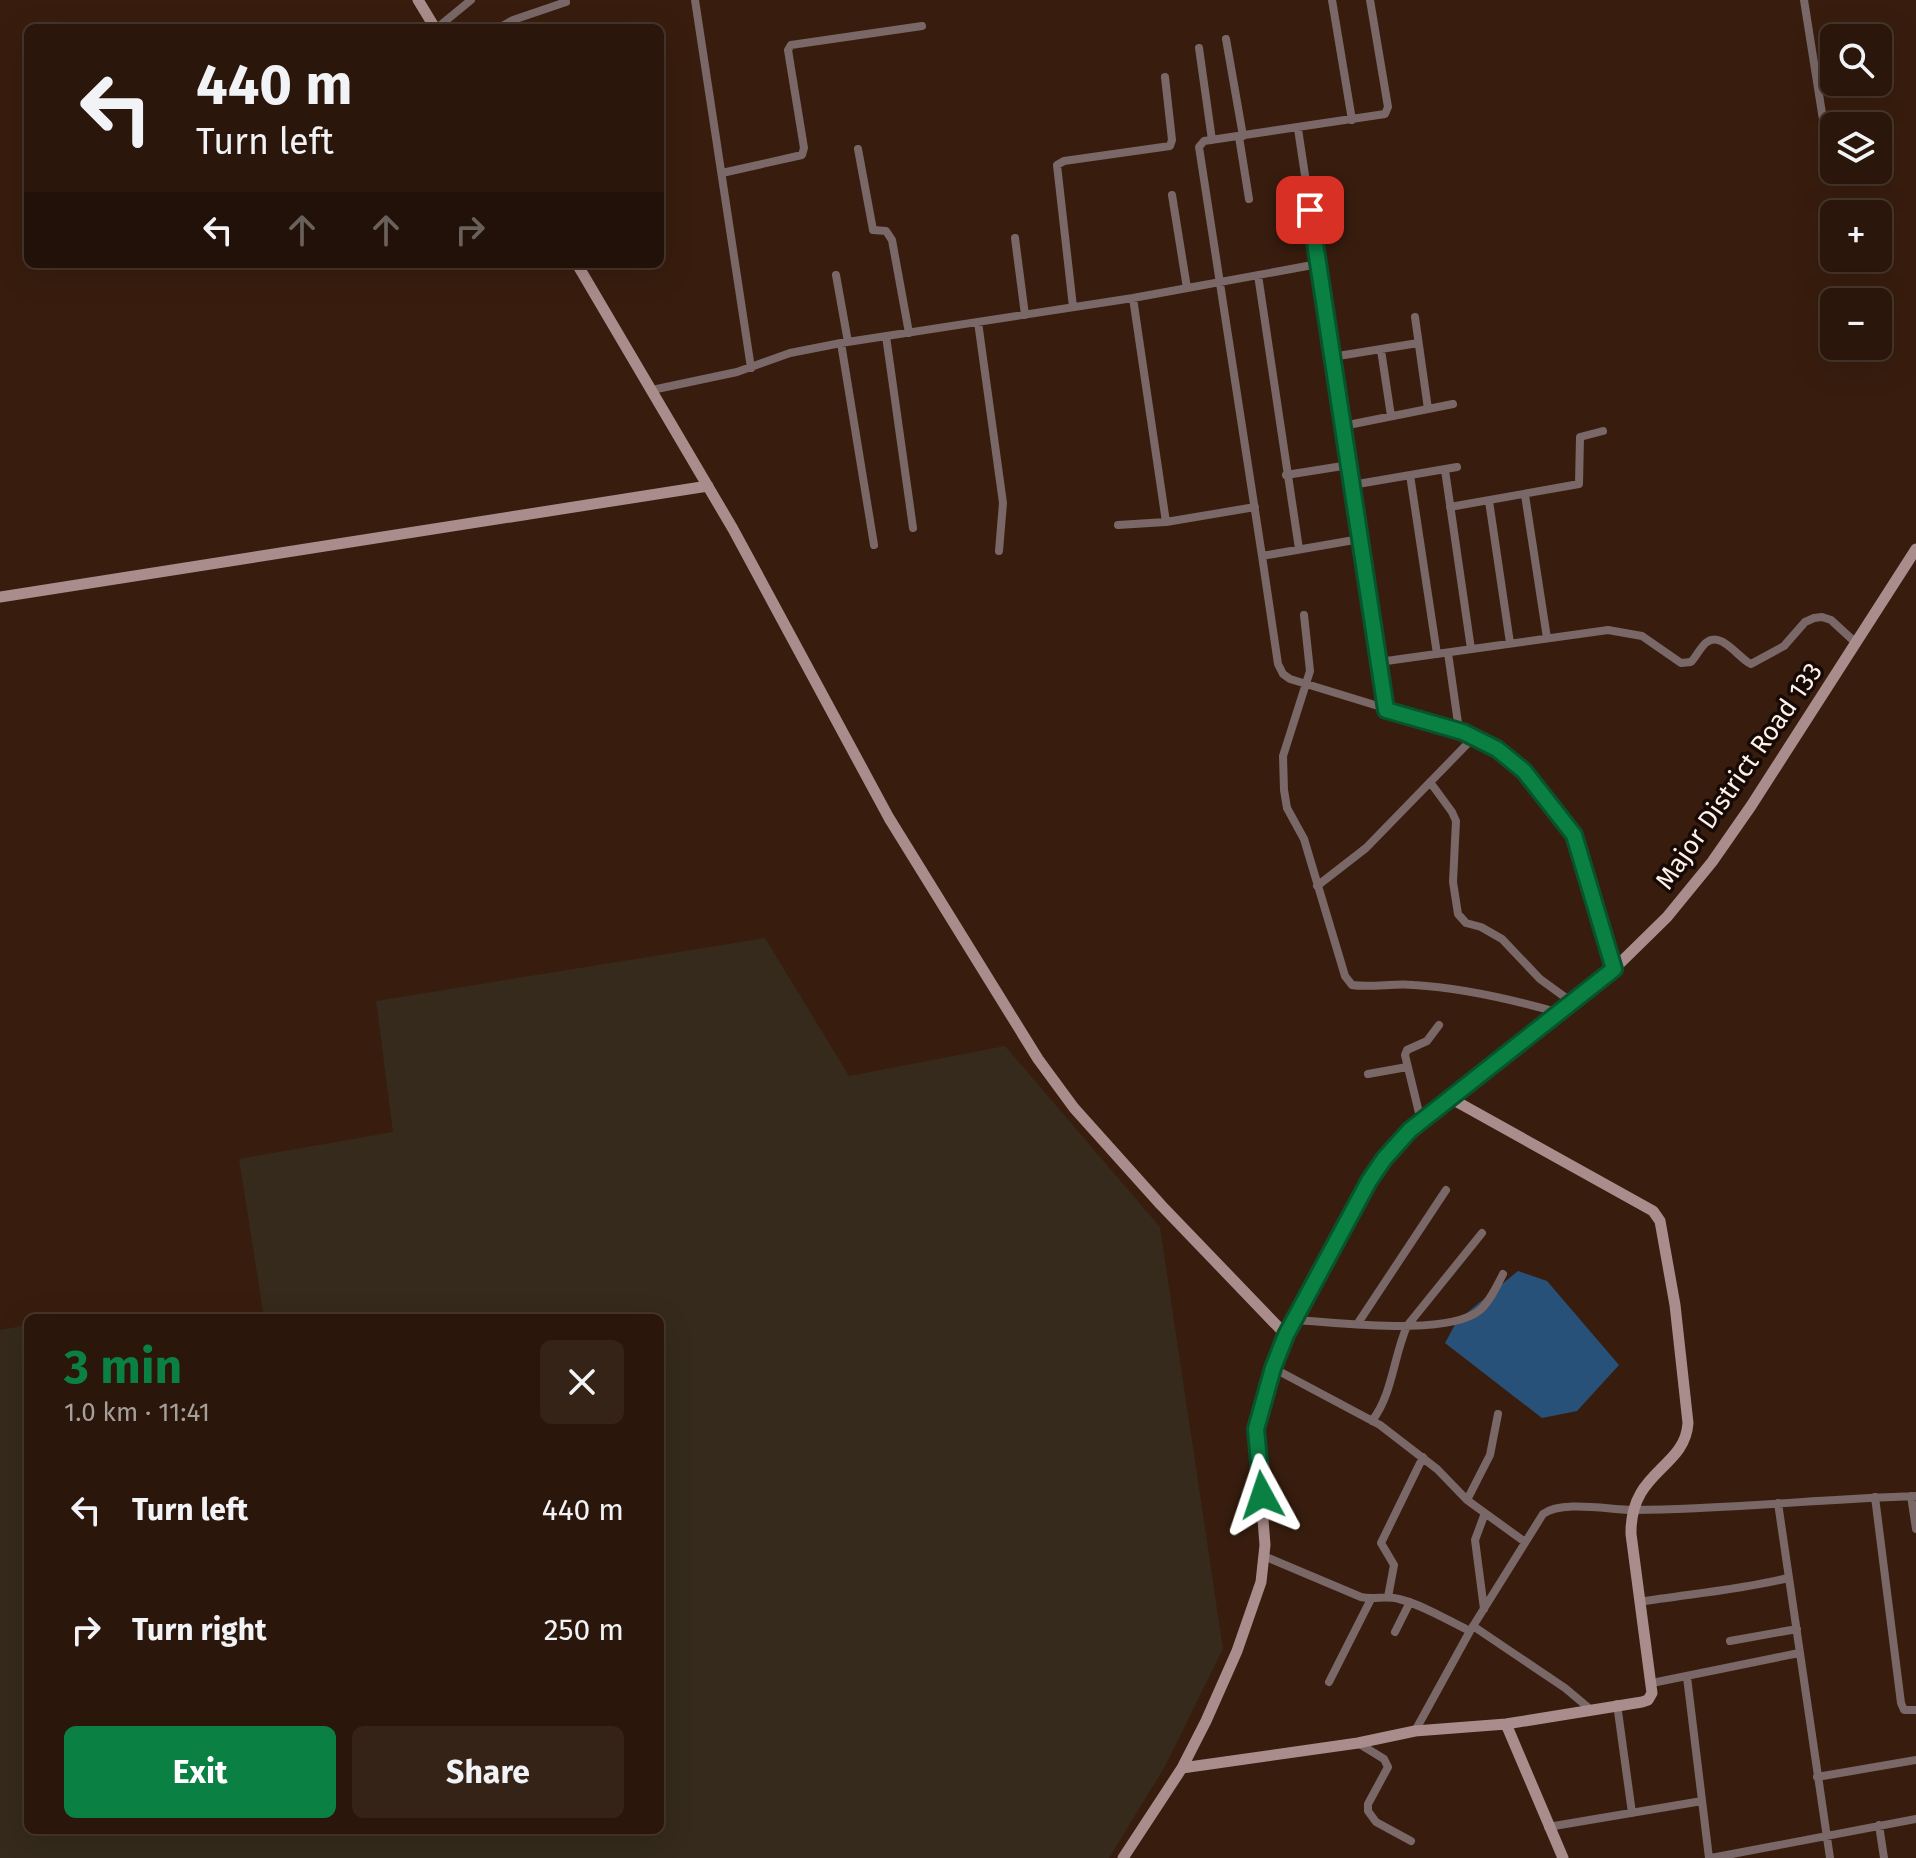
<!DOCTYPE html>
<html lang="en">
<head>
<meta charset="utf-8">
<style>
	body { margin:0; font-family:"Fira Sans",sans-serif; background:#362318; color:#f1f3f6; height:100vh; display:flex; flex-direction:column; font-size:30px; white-space:nowrap }
	* { box-sizing:border-box; margin:0 }
	p { font-size:26px; color:#a59f9c }
	.icon { flex:none; width:44px; height:44px; fill:none; stroke:currentColor; stroke-width:2; stroke-linecap:round; stroke-linejoin:round }
	.map { position:relative; flex:1; overflow:hidden }
	.panel { position:absolute; left:24px; top:1314px; width:640px; height:520px; display:flex; flex-direction:column; background:#2a160a; border-radius:12px; box-shadow:0 8px 32px #0002,0 0 0 2px #46352b }
	.panel>* { flex:none }
	.hud { position:absolute; left:24px; top:24px; width:640px; height:244px; border-radius:12px; box-shadow:0 8px 32px #0002,0 0 0 2px #46352b; background:#2a160a; color:#f1f3f6; overflow:hidden }
	.fabs { position:absolute; left:1820px; top:24px; display:grid; gap:16px }
	.fabs a { display:grid; place-items:center; width:72px; height:72px; border-radius:12px; background:#2a160a; box-shadow:0 8px 32px #0002,0 0 0 2px #46352b; font-size:40px }
	.pin { position:absolute; display:grid; place-items:center; width:68px; height:68px; color:#fff; margin:-34px; border-radius:16px; box-shadow:0 4px 12px #0006 }
	.me { position:absolute; width:88px; margin:-44px; rotate:355deg; stroke-linejoin:round; filter:drop-shadow(0 0 6px #0008) }
	.turn { display:flex; align-items:center; gap:28px; height:168px; padding:0 40px; font-size:36px }
	.turn .icon { width:104px; height:104px; stroke-width:2.5 }
	.turn b { display:block; font-size:56px; line-height:68px }
	.lanes { display:flex; align-items:center; height:76px; padding:0 40px; background:#0003; justify-content:center; gap:40px; direction:ltr }
	.lanes .off { opacity:.35 }
	.round { display:grid; place-items:center; flex:none; width:84px; height:84px; border-radius:12px; background:#362318 }
	.overview { display:flex; align-items:center; justify-content:space-between; height:136px; padding:0 40px }
	h1 { font-size:48px; font-weight:700; line-height:60px; color:#0b8043 }
	.cta { display:flex; gap:16px; margin-top:auto; padding:16px 40px }
	.cta a { flex:1; height:92px; border-radius:12px; background:#0b8043; color:#fff; font-size:32px; font-weight:700; line-height:92px; text-align:center }
	.cta a+a { background:#362318; color:#f1f3f6 }
	ul { padding:0; list-style:none }
	li { display:flex; align-items:center; gap:24px; height:120px; padding:0 40px }
	li div { flex:1 }
	li b { display:block; font-size:30px }
	li em { font-style:normal }
	.map>svg:first-child { display:block }
</style>
</head>
<body>
<div class="map">
<svg width="1916" height="1858" viewBox="0 0 1916 1858">
	<rect width="100%" height="100%" fill="#381d0e"/>
	<!-- industrial -->
	<path fill="#352a1b" d="M765,938l84,138 156,-30 155,181 63,422 -59,119 -55,90h-1109v-528l28,-5v505h632v-512h-396l-25,-159 154,-27 -17,-131z"/>
	<!-- water -->
	<path fill="#285179" d="M1518,1271l29,10 72,84 -42,46 -35,7 -97,-75 12,-22z"/>
	<g fill="none" stroke-linecap="round" stroke-linejoin="round">
		<!-- street -->
		<path stroke="#796867" stroke-width="8" d="M695,0l56,368
			M1332,0l20,120
			M1804,0l24,151
			M437,28l34,-28
			M499,28l14,-8 53,-18
			M1226,39l17,97
			M1199,48l13,92
			M1298,129l88,581
			M1239,137l10,62
			M858,149l15,81 13,1 6,9 17,93
			M722,173l80,-18 2,-7 -16,-98 3,-5 131,-19
			M1172,195l15,93
			M1015,238l10,77
			M836,275l12,67
			M1258,275l41,274
			M1133,298l33,224
			M1073,307l-16,-142 7,-4 106,-15 2,-6 -7,-63
			M1415,317l13,92
			M978,322l25,181 -4,48
			M886,336l27,192
			M841,343l33,202
			M1381,350l10,66
			M1332,357l86,-14
			M652,390l85,-18 53,-19 51,-10 292,-45 185,-34
			M1343,426l110,-22
			M1445,470l26,179
			M1286,475l63,-10
			M1410,475l27,179
			M1352,485l105,-18
			M1525,495l22,143
			M1489,501l21,142
			M1450,507l129,-23 1,-47 23,-6
			M1118,525l48,-3 89,-15
			M1360,539l-98,17 -63,-409 5,-6 181,-27 3,-7 -18,-107
			M1262,556l16,108 5,10 7,5 173,53 34,17 27,22 50,64 40,134
			M1304,615l6,56 -27,85 1,34 3,18 17,31 41,137 7,9c20,3 41,-2 62,0 50,3 97,14 146,28
			M1448,653l11,77
			M1379,662l229,-32 34,6 39,27 10,-1c5,-5 10,-16 16,-20 15,-11 32,17 44,22l33,-18 21,-24 9,-4 8,-1 9,3 25,23
			M1430,782l22,30 4,9 -3,61 5,32 8,9 15,4 21,12 38,40 33,24
			M1317,886l49,-38 108,-111
			M1368,1074l39,-7
			M1421,1121l-16,-66 2,-5 20,-9 12,-16
			M1295,1320c42,2 153,17 185,-10 10,-9 17,-24 23,-36
			M1358,1323l88,-133
			M1273,1368l107,57 57,44 30,31
			M1498,1414l-8,41 -23,45 58,42
			M1372,1421c21,-28 21,-63 35,-95l75,-93
			M1911,1496l5,33
			M1875,1497l26,206 3,7h12
			M1778,1503l52,355
			M1266,1557l95,40c13,3 25,-2 38,2 24,6 48,21 71,32
			M1388,1597l6,-32 -13,-22 42,-86
			M1639,1602c49,-8 101,-12 149,-24
			M1484,1609l-9,-69 10,-27
			M1473,1626l92,62 25,21
			M1395,1632l15,-30
			M1730,1641l67,-12
			M1687,1677l22,181
			M1329,1682l42,-83
			M1652,1683l147,-30
			M1617,1704l15,109
			M1415,1731l55,-100 73,-117c19,-14 67,-4 91,-4 94,-1 188,-11 282,-14
			M1358,1743l26,16 4,8 -20,37v7l8,11 35,19
			M1817,1777l99,-17
			M1879,1825l5,33
			M1548,1827l154,-26
			M1711,1858l205,-39"/>
		<!-- secondary -->
		<path stroke="#a98d8c" stroke-width="11" d="M418,0l17,28
			M577,264l156,265 156,289 149,241 36,49 87,97 125,130
			M0,597l708,-111
			M1506,1724l57,134
			M1182,1768l176,-25 57,-12 91,-7 136,-22 6,-2 4,-7 -21,-159c-1,-64 54,-65 57,-111l-13,-118 -15,-84 -7,-10 -203,-113
			M1123,1858l59,-90 24,-47 31,-70 24,-69 4,-37 -9,-116 17,-61 13,-33 72,-137 26,-39 26,-29 204,-161 53,-52 45,-55 39,-56 165,-257"/>
	</g>
	<g fill="none" stroke-linecap="round" stroke-linejoin="round">
		<defs>
			<path id="route" d="M1262,1495l-6,-66 17,-61 13,-33 83,-154 15,-22 26,-29 204,-161 -40,-134 -50,-64 -27,-22 -34,-17 -77,-22 -76,-500"/>
		</defs>
		<!-- route casing -->
		<use href="#route" stroke="#07532c" stroke-width="20"/>
		<!-- route -->
		<use href="#route" stroke="#0b8043" stroke-width="14"/>
	</g>
	<g text-anchor="middle" dominant-baseline="central" stroke-width="7" stroke-linejoin="round" paint-order="stroke">
		<!-- street labels -->
		<g font-size="26" fill="#fdf1ec" stroke="#170a05">
			<text transform="translate(1739 776) rotate(-55)">Major District Road 133</text>
		</g>
	</g>
</svg>
<div class="fabs">
<a><svg class="icon" aria-label="search" viewBox="0 0 24 24"><circle cx="10" cy="10" r="6"/><path d="M15 15l6 6"/></svg></a>
<a><svg class="icon" aria-label="layers" viewBox="0 0 24 24"><path d="M12 4l9 5-9 5-9-5zM3 14l9 5 9-5"/></svg></a>
<a>+</a>
<a>−</a>
</div>
<div class="pin" style="left:1310px;top:210px;background:#d93025"><svg class="icon" aria-label="arrive" viewBox="0 0 24 24"><path d="M6 21V4h12l-3 4 3 4H6"/></svg></div>
<svg class="me" style="left:1262px;top:1495px" viewBox="-20 -20 40 40"><path d="M0-17L14 15 0 8-14 15z" fill="#0b8043" stroke="#fff" stroke-width="4"/></svg>
<div class="hud">
<div class="turn"><svg class="icon" aria-label="left" viewBox="0 0 24 24"><path d="M17 20v-9H6M10 6l-5 5 5 5"/></svg><div><b>440 m</b>Turn left</div></div>
<div class="lanes"><svg class="icon" aria-label="left" viewBox="0 0 24 24"><path d="M17 20v-9H6M10 6l-5 5 5 5"/></svg><svg class="icon off" aria-label="ahead" viewBox="0 0 24 24"><path d="M12 20V5M6 11l6-6 6 6"/></svg><svg class="icon off" aria-label="ahead" viewBox="0 0 24 24"><path d="M12 20V5M6 11l6-6 6 6"/></svg><svg class="icon off" aria-label="right" viewBox="0 0 24 24"><path d="M7 20v-9h11M14 6l5 5-5 5"/></svg></div>
</div>
<section class="panel">
<div class="overview"><div><h1>3 min</h1><p>1.0 km · 11:41</p></div><a class="round"><svg class="icon" aria-label="close" viewBox="0 0 24 24"><path d="M6 6l12 12M18 6L6 18"/></svg></a></div>
<ul>
<li><svg class="icon" aria-label="left" viewBox="0 0 24 24"><path d="M17 20v-9H6M10 6l-5 5 5 5"/></svg><div><b>Turn left</b></div><em>440 m</em></li>
<li><svg class="icon" aria-label="right" viewBox="0 0 24 24"><path d="M7 20v-9h11M14 6l5 5-5 5"/></svg><div><b>Turn right</b></div><em>250 m</em></li>
</ul>
<div class="cta"><a>Exit</a><a>Share</a></div>
</section>
</div>
</body>
</html>
